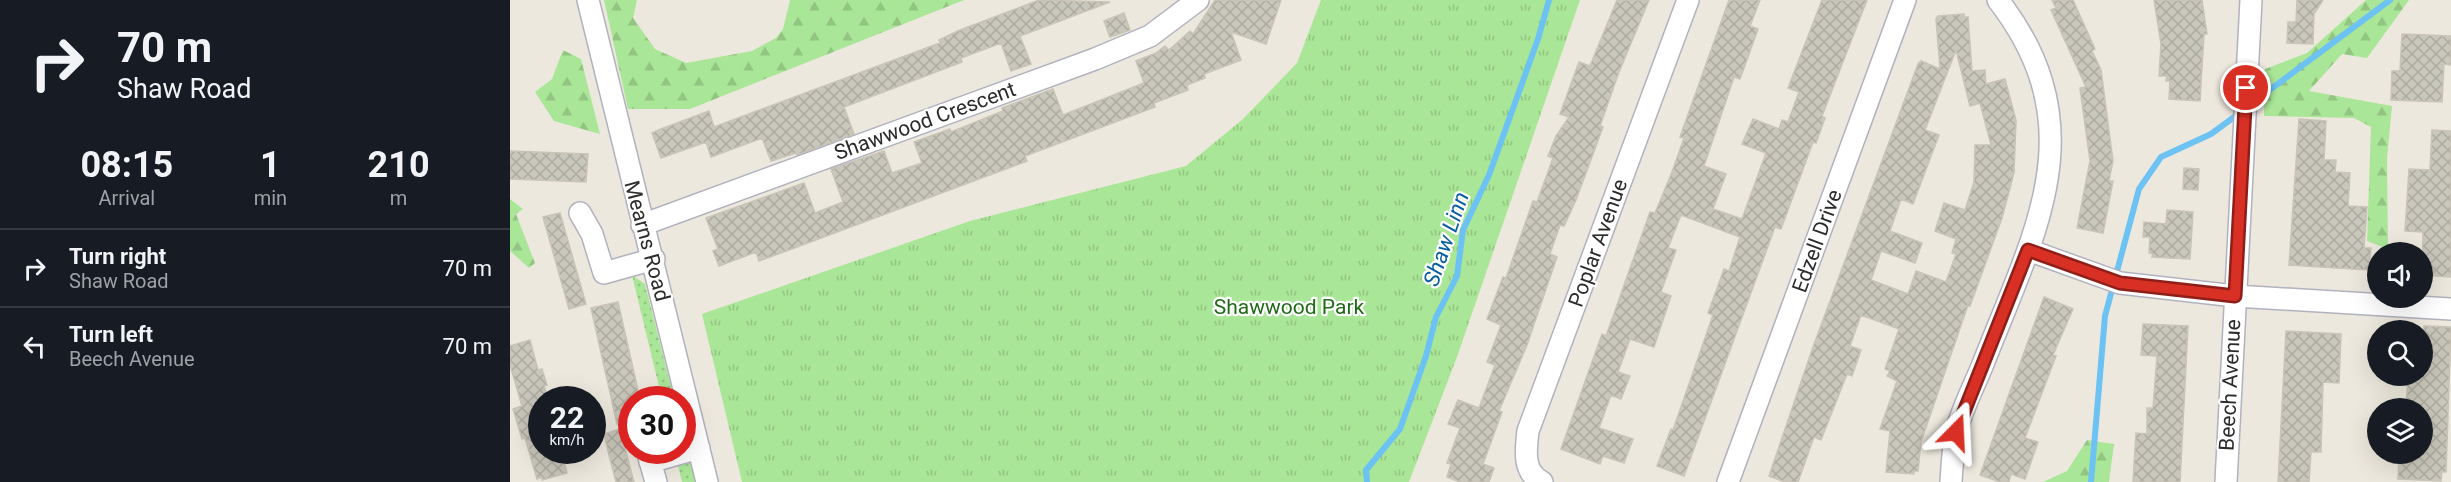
<!DOCTYPE html>
<html lang="en">
<head>
<meta charset="utf-8">
<style>
	body { margin:0; font-family:Roboto,sans-serif; background:#242831; color:#f1f3f6; height:100vh; display:flex; flex-direction:column; font-size:22px; white-space:nowrap }
	* { box-sizing:border-box; margin:0 }
	p { font-size:20px; color:#9ea1a6 }
	.icon { flex:none; width:33px; height:33px; fill:none; stroke:currentColor; stroke-width:2; stroke-linecap:round; stroke-linejoin:round }
	.map { position:relative; flex:1; overflow:hidden }
	.panel { display:flex; flex-direction:column; background:#171b24; width:510px }
	.panel>* { flex:none }
	.guide { background:#171b24; color:#f1f3f6; overflow:hidden }
	.fabs { position:absolute; left:1857px; top:242px; display:grid; gap:12px }
	.fabs a { display:grid; place-items:center; width:66px; height:66px; border-radius:50%; background:#171b24; box-shadow:0 6px 24px #0002; font-size:30px }
	.speed { position:absolute; left:18px; top:386px; display:flex; gap:12px; font-size:30px; font-weight:700; text-align:center }
	.speed>* { display:grid; place-content:center; width:78px; height:78px; border-radius:50%; background:#171b24; box-shadow:0 6px 24px #0002; line-height:1 }
	.speed small { font-size:15px; font-weight:400 }
	.speed .limit { border:9px solid #d22; background:#fff; color:#111 }
	.pin { position:absolute; display:grid; place-items:center; width:51px; height:51px; color:#fff; margin:-26px; border:3px solid #fff; border-radius:50%; box-shadow:0 2px 6px #0007 }
	.me { position:absolute; width:66px; margin:-33px; rotate:21deg; stroke-linejoin:round; filter:drop-shadow(0 0 4px #0008) }
	.turn { display:flex; align-items:center; gap:21px; height:126px; padding:0 18px; font-size:27px }
	.turn .icon { width:78px; height:78px; stroke-width:2.5 }
	.turn b { display:block; font-size:42px; line-height:51px }
	.eta { display:flex; justify-content:space-evenly; align-items:center; height:102px; text-align:center }
	.eta b { font-size:36px; font-weight:700; line-height:42px }
	ul { padding:0; list-style:none }
	li { display:flex; align-items:center; gap:18px; height:78px; padding:0 18px; border-top:2px solid #363941 }
	li div { flex:1 }
	li b { display:block; font-size:22px }
	li em { font-style:normal }
	main { display:flex; flex:1; min-height:0 }
	.map>svg:first-child { display:block }
</style>
</head>
<body>
<main>
<section class="panel">
<div class="guide">
<div class="turn"><svg class="icon" aria-label="right" viewBox="0 0 24 24"><path d="M7 20v-9h11M14 6l5 5-5 5"/></svg><div><b>70 m</b>Shaw Road</div></div>
</div>
<div class="eta">
<div><b>08:15</b><p>Arrival</p></div>
<div><b>1</b><p>min</p></div>
<div><b>210</b><p>m</p></div>
</div>
<ul>
<li><svg class="icon" aria-label="right" viewBox="0 0 24 24"><path d="M7 20v-9h11M14 6l5 5-5 5"/></svg><div><b>Turn right</b><p>Shaw Road</p></div><em>70 m</em></li>
<li><svg class="icon" aria-label="left" viewBox="0 0 24 24"><path d="M17 20v-9H6M10 6l-5 5 5 5"/></svg><div><b>Turn left</b><p>Beech Avenue</p></div><em>70 m</em></li>
</ul>
</section>
<div class="map">
<svg width="1941" height="482" viewBox="0 0 1941 482">
	<defs>
		<pattern id="grass-dots" width="8" height="8" patternUnits="userSpaceOnUse" patternTransform="scale(1.5)"><rect width="8" height="8" fill="#aae697"/><path d="M2 2h.1M6 6h.1" fill="none" stroke="#92c582" stroke-width="1.8" stroke-linecap="round"/></pattern>
		<pattern id="forest-firs" width="22" height="20" patternUnits="userSpaceOnUse" patternTransform="scale(1.5)"><rect width="22" height="20" fill="#aae697"/><path d="M5 1l3.5 6h-7zM16 11l3.5 6h-7z" fill="#92c582"/></pattern>
		<pattern id="park-tufts" width="24" height="20" patternUnits="userSpaceOnUse" patternTransform="scale(1.5)"><rect width="24" height="20" fill="#aae697"/><path d="M3 7l-1-3M5 7V3M7 7l1-3M15 17l-1-3M17 17v-4M19 17l1-3" fill="none" stroke="#92c582"/></pattern>
		<pattern id="building-cross-hatch" width="8" height="8" patternUnits="userSpaceOnUse" patternTransform="scale(1.5)"><rect width="8" height="8" fill="#c9c6bb"/><path d="M0 0l8 8M0 8l8-8" fill="none" stroke="#adaaa1"/></pattern>
	</defs>
	<rect width="100%" height="100%" fill="#ede8dd"/>
	<!-- grass -->
	<path fill="url(#grass-dots)" d="M122,275l13,9 29,115h-12z
		M173,430l13,52h-14l-8,-32h8z"/>
	<!-- forest -->
	<path fill="url(#forest-firs)" d="M94,0h33l-4,18 22,31 31,14 66,-12 24,-13 7,-9 7,-29h174l-274,109h-62z
		M1856,0h43l-42,58 -25,-4 -33,37 83,15 -5,52 1,91 -21,-8 4,-114 -17,-9 -90,-2 1,-47 42,-16z
		M53,50l18,9 19,75 -46,-13 -19,-29 17,-13z
		M0,199l13,10 -7,5 19,49 -6,5 -19,-17z
		M1577,440l27,4 -5,38h-66l24,-11z"/>
	<!-- park -->
	<path fill="url(#park-tufts)" d="M811,0h259l-123,357 -48,125h-667l-40,-168 268,-93 216,-55 57,-47 54,-56z"/>
	<g fill="none" stroke-linecap="round" stroke-linejoin="round">
		<!-- stream -->
		<path stroke="#6cc2f3" stroke-width="6" d="M1741,104l139,-104
			M857,482l-1,-12 34,-41 26,-73 10,-39 21,-41 6,-46 26,-55 49,-136 11,-39
			M1581,482l14,-166 34,-127 22,-32 50,-23 30,-22"/>
	</g>
	<!-- building -->
	<path fill="url(#building-cross-hatch)" stroke="#c9c4b6" stroke-width="1.5" fill-rule="evenodd" d="M529,0l71,2 -90,34 11,28 -20,7 -10,-28 -40,15 1,4 -118,45 10,27 -57,21 -1,-2 -25,8 -9,-23 -51,19 -5,-15 -45,16 -9,-25 9,-4 48,-18 5,16 226,-84 -1,-3 21,-10z
		M705,0h66l-15,44 -35,-12 10,28 -37,14 1,4 -18,7 1,5 -34,13 1,4 -130,49 2,5 -238,89 -30,11 -3,-9 -37,14 -6,-15 5,-2 -12,-31 98,-35 11,30 28,-11 -12,-33 53,-18 8,22 30,-10 -8,-21 36,-13 1,3 52,-21 -1,-3 51,-19 10,26 81,-32 -8,-22 20,-8 9,-7 4,4 21,-19 3,3z
		M1107,0h32l-30,72 -19,54 3,1 -27,73 -12,26 -4,-1 -10,29 7,3 -30,88 -28,66 3,1 -19,52 11,4 -5,14h-29l-13,-5 4,-13 -4,-1 13,-35 -12,-4 10,-24 21,8 16,-43 -8,-3 14,-37 -14,-6 16,-42 3,1 27,-77 4,1 16,-44 -5,-2 8,-20 13,-19 -9,-3 19,-52 11,4z
		M1219,0h31l-10,26 8,3 -18,50 -6,-2 -30,89 22,8 -13,35 29,10 24,-66 -24,-9 11,-25 26,10 3,-9 6,2 11,-30 -11,-4 34,-88h45l-45,116 3,2 -9,25 -3,-1 -32,87 -6,-2 -91,249 -27,-10 14,-37 2,1 40,-115 -5,-2 16,-44 5,2 11,-34 -59,-22 -13,33 8,2 -15,42 10,4 -17,51 -24,-8 -12,33 12,4 -9,23 -10,-4 -12,33 34,11 -9,24 -21,-7 -3,8 -39,-15 41,-115 4,2 44,-124 5,1 17,-41 12,-34 -4,-1z
		M1542,0h21l22,49 -3,2 9,19 12,91 -4,20h4l-10,52 -26,-5 13,-67 -10,-73 6,-1 -35,-77 5,-2z
		M1644,0h48l5,34h-3l-4,67 -31,-2 1,-18h-4l1,-5h-8l2,-32z
		M1787,0h26l-9,14 -1,30 -26,-1 1,-21h8z
		M614,13l6,17 -20,7 -6,-16z
		M1454,14v3h4l4,54 13,-1 1,14 19,-5 11,41 -2,53 -12,45 -32,88 -2,-1 -47,137 -3,29h-4v3l-28,-2 4,-41 -10,-2 17,-48 -10,-5 3,-5 -5,-2 14,-40 -38,-14 -11,31 11,4 -9,26 -5,-2 -26,66 -7,-3 -16,45h-13l-16,-6 44,-129 105,-283 3,-3 19,8 -4,-50 2,-3zM1446,50l14,56 10,-3 11,42h-16l-1,37 -9,28 -21,-7 -9,28 21,8 -4,14 4,1 -10,28 -30,-11 -8,23 -37,-14 10,-29 34,12 7,-20 -32,-12 11,-32 12,5 26,-69 -14,-5z
		M1892,34l49,2v29l-7,-1 -2,38 -51,-2 1,-29h8z
		M1789,119l27,2 -2,39h12l-1,12 15,1 -2,33 19,1 -3,41h7l-2,22 -80,-5z
		M1922,130l19,1v146l-29,-2 1,-43 -18,-1 4,-62 21,1z
		M0,151l78,3 -2,28 -76,-3z
		M1674,168l15,1 -1,21 -15,-1z
		M1657,210l26,2 -3,47 -38,-2 1,-3 -4,-1 1,-16h-7l1,-15 22,2z
		M50,213l26,91 -17,5 -26,-92z
		M1534,297l29,12 -20,46 3,1 -31,82 13,4 -13,37 -14,-5 -2,8h-9l-20,-7z
		M108,302l22,97h-8v22l-15,3 -26,-116z
		M1633,324l45,2 -8,156h-47l3,-49 11,1v-26h6l4,-52 -16,-1z
		M1914,326l27,1 -5,145h-4l-1,9 -43,-2 1,-26h23v-45h-16l2,-33h14z
		M1776,331l55,3 -2,49 -16,-1 -2,70h-10l-2,30h-31z
		M20,340l8,30 4,-1 5,16 -3,1 4,13h-6v51h14l1,4 5,-1 5,20 -25,7v-3l-5,2 -12,-41 -3,1 -9,-30 9,-3 -12,-41v-19z
		M110,429l6,23 8,30h-18l-7,-27 -5,-21z"/>
	<g fill="none" stroke-linecap="round" stroke-linejoin="round">
		<defs>
			<path id="minor" d="M78,0l119,482
				M70,213l12,21 12,39 50,-14
				M132,225l453,-166 55,-23 48,-36
				M1518,250l92,33 115,13 216,13
				M137,450l9,32
				M140,462l49,-14
				M1032,482c-20,-10 -16,-33 -14,-51l160,-431
				M1218,482l177,-482
				M1441,482c1,-16 2,-34 5,-50 6,-23 18,-46 27,-68 51,-131 114,-236 15,-364
				M1716,482l25,-482"/>
		</defs>
		<!-- minor casing -->
		<use href="#minor" stroke="#b1b2bf" stroke-width="24"/>
		<!-- minor -->
		<use href="#minor" stroke="#fff" stroke-width="21"/>
	</g>
	<g fill="none" stroke-linecap="round" stroke-linejoin="round">
		<defs>
			<path id="route" d="M1446,432l72,-182 92,33 115,13 11,-208"/>
		</defs>
		<!-- route casing -->
		<use href="#route" stroke="#8d1f18" stroke-width="15"/>
		<!-- route -->
		<use href="#route" stroke="#d93025" stroke-width="10"/>
	</g>
	<g text-anchor="middle" dominant-baseline="central" stroke-width="4.5" stroke-linejoin="round" paint-order="stroke">
		<!-- street labels -->
		<g font-size="21" fill="#2b2b2b" stroke="#fff">
			<text transform="translate(415 121) rotate(-20)">Shawwood Crescent</text>
			<text transform="translate(137 241) rotate(75)">Mearns Road</text>
			<text transform="translate(1307 241) rotate(-70)">Edzell Drive</text>
			<text transform="translate(1088 243) rotate(-70)">Poplar Avenue</text>
			<text transform="translate(1720 385) rotate(-87)">Beech Avenue</text>
		</g>
		<!-- park labels -->
		<g font-size="21" fill="#216b18" stroke="#fff">
			<text x="779" y="307">Shawwood Park</text>
		</g>
		<!-- water labels -->
		<g font-size="22" font-style="italic" fill="#095ea1" stroke="#fff">
			<text transform="translate(936 239) rotate(-71)">Shaw Linn</text>
		</g>
	</g>
</svg>
<div class="fabs">
<a><svg class="icon" aria-label="sound" viewBox="0 0 24 24"><path d="M4 9h4l5-4v14l-5-4H4zM17 9q2 3 0 6"/></svg></a>
<a><svg class="icon" aria-label="search" viewBox="0 0 24 24"><circle cx="10" cy="10" r="6"/><path d="M15 15l6 6"/></svg></a>
<a><svg class="icon" aria-label="layers" viewBox="0 0 24 24"><path d="M12 4l9 5-9 5-9-5zM3 14l9 5 9-5"/></svg></a>
</div>
<div class="speed"><div>22<small>km/h</small></div><div class="limit">30</div></div>
<div class="pin" style="left:1736px;top:88px;background:#d93025"><svg class="icon" aria-label="arrive" viewBox="0 0 24 24"><path d="M6 21V4h12l-3 4 3 4H6"/></svg></div>
<svg class="me" style="left:1446px;top:432px" viewBox="-20 -20 40 40"><path d="M0-17L14 15 0 8-14 15z" fill="#d93025" stroke="#fff" stroke-width="4"/></svg>
</div>
</main>
</body>
</html>
